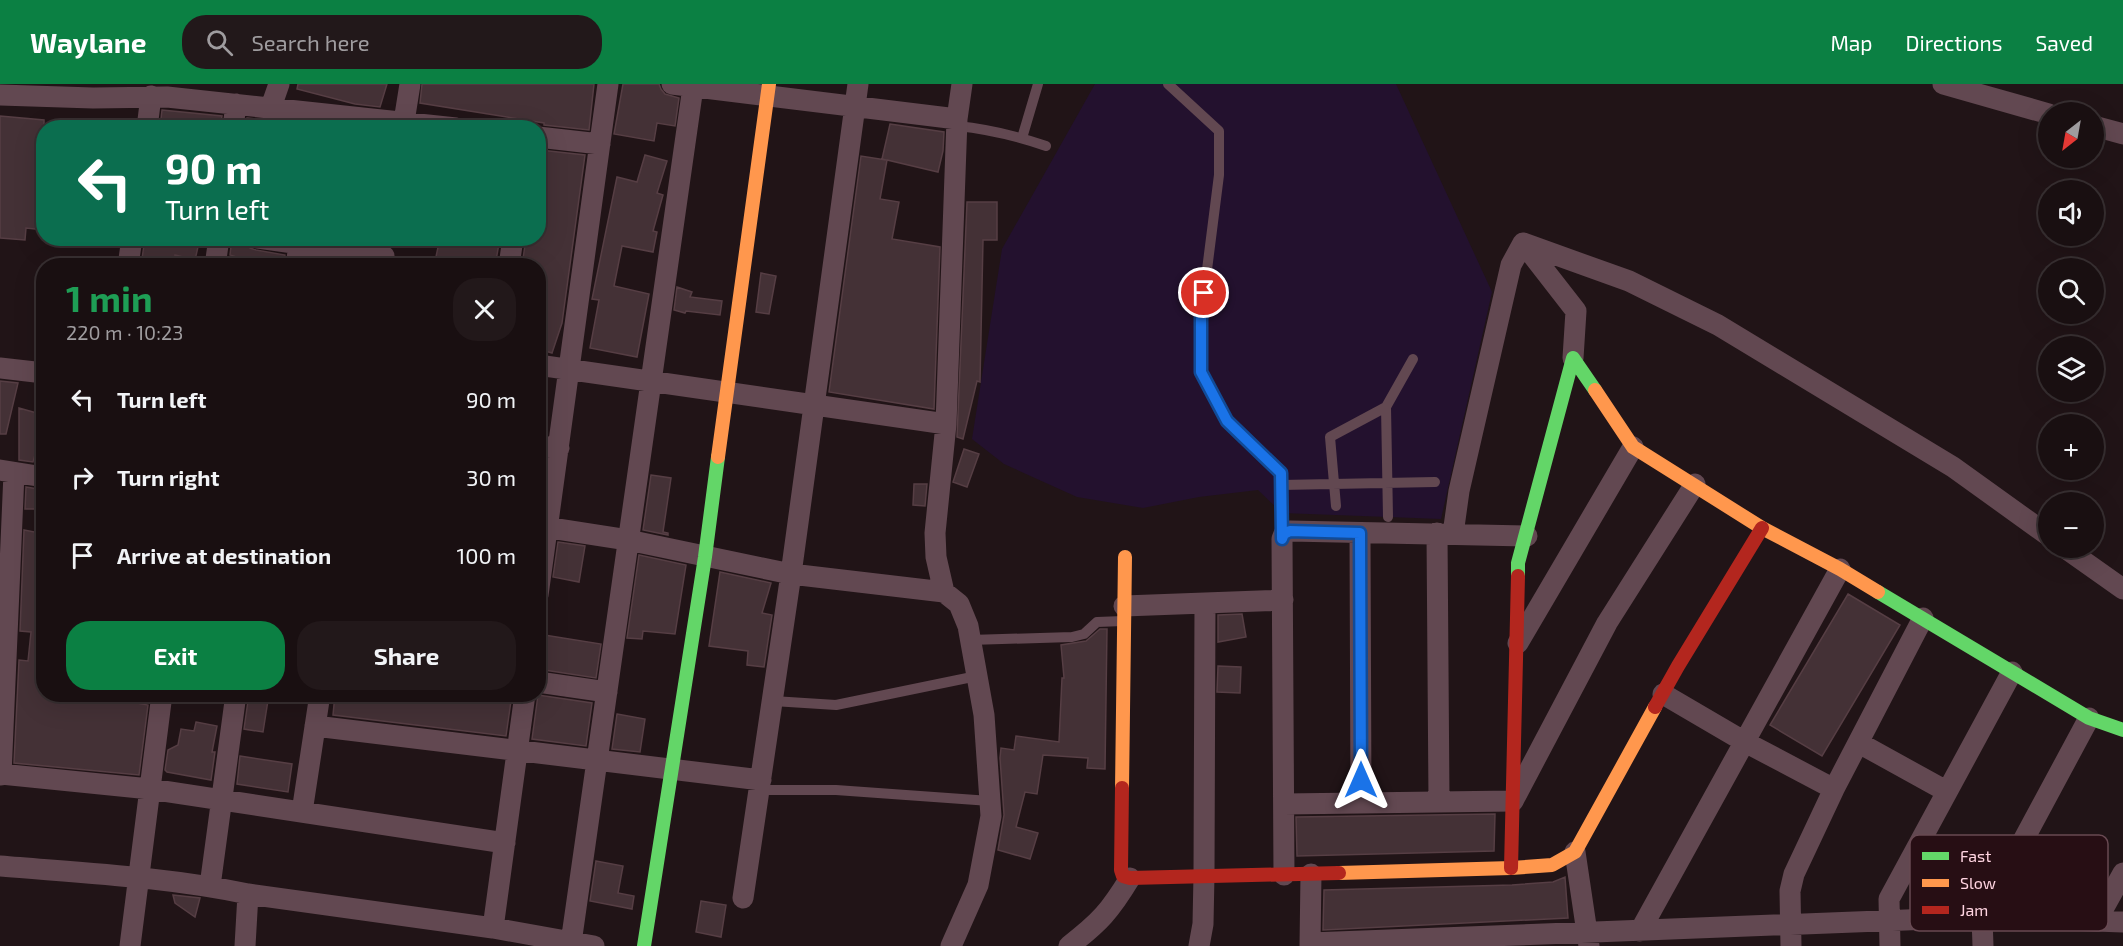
<!DOCTYPE html>
<html lang="en">
<head>
<meta charset="utf-8">
<style>
	body { margin:0; font-family:"Exo 2",sans-serif; background:#22181a; color:#f1f3f6; height:100vh; display:flex; flex-direction:column; font-size:22px; white-space:nowrap }
	* { box-sizing:border-box; margin:0 }
	p { font-size:20px; color:#9f9c9f }
	.icon { flex:none; width:33px; height:33px; fill:none; stroke:currentColor; stroke-width:2; stroke-linecap:round; stroke-linejoin:round }
	.map { position:relative; flex:1; overflow:hidden }
	.sheet { position:absolute; left:36px; top:174px; width:510px; height:444px; display:flex; flex-direction:column; background:#190f11; border-radius:24px; box-shadow:0 6px 24px #0002,0 0 0 2px #372f31 }
	.sheet>* { flex:none }
	.banner { position:absolute; left:36px; top:36px; width:510px; height:126px; border-radius:24px; box-shadow:0 6px 24px #0002,0 0 0 2px #372f31; background:#0b6e4f; color:#fff; overflow:hidden }
	.needle { width:39px; rotate:211deg }
	.controls { position:absolute; left:2038px; top:18px; display:grid; gap:12px }
	.controls a { display:grid; place-items:center; width:66px; height:66px; border-radius:50%; background:#190f11; box-shadow:0 6px 24px #0002,0 0 0 2px #372f31; font-size:30px }
	.pin { position:absolute; display:grid; place-items:center; width:51px; height:51px; color:#fff; margin:-26px; border:3px solid #fff; border-radius:50%; box-shadow:0 2px 6px #0007 }
	.me { position:absolute; width:66px; margin:-33px; rotate:0deg; stroke-linejoin:round; filter:drop-shadow(0 0 4px #0008) }
	.turn { display:flex; align-items:center; gap:21px; height:126px; padding:0 30px; font-size:27px }
	.turn .icon { width:78px; height:78px; stroke-width:2.5 }
	.turn b { display:block; font-size:42px; line-height:51px }
	.round { display:grid; place-items:center; flex:none; width:63px; height:63px; border-radius:24px; background:#22181a }
	.headline { display:flex; align-items:center; justify-content:space-between; height:102px; padding:0 30px }
	h1 { font-size:36px; font-weight:700; line-height:45px; color:#1e9e55 }
	.button { display:flex; gap:12px; margin-top:auto; padding:12px 30px }
	.button a { flex:1; height:69px; border-radius:24px; background:#0b8043; color:#fff; font-size:24px; font-weight:700; line-height:69px; text-align:center }
	.button a+a { background:#22181a; color:#f1f3f6 }
	ul { padding:0; list-style:none }
	li { display:flex; align-items:center; gap:18px; height:78px; padding:0 30px }
	li div { flex:1 }
	li b { display:block; font-size:22px }
	li em { font-style:normal }
	header { display:flex; align-items:center; gap:36px; box-sizing:border-box; height:84px; padding:0 30px; background:#0b8043; color:#fff }
	header strong { font-size:28px }
	nav { display:flex; gap:33px; margin-inline-start:auto; font-size:21px }
	.search { width:420px; height:54px; background:#22181a; display:flex; align-items:center; gap:15px; box-sizing:border-box; padding:0 21px; border-radius:24px; color:#9f9c9f; font-size:22px }
	.map>svg:first-child { display:block }
</style>
</head>
<body>
<header>
<strong>Waylane</strong>
<div class="search"><svg class="icon" aria-label="search" viewBox="0 0 24 24"><circle cx="10" cy="10" r="6"/><path d="M15 15l6 6"/></svg>Search here</div>
<nav><a>Map</a><a>Directions</a><a>Saved</a></nav>
</header>
<div class="map">
<svg width="2123" height="862" viewBox="0 0 2123 862">
	<rect width="100%" height="100%" fill="#211417"/>
	<!-- green -->
	<path fill="#23112e" d="M1095,0h301l96,208 -51,227 -159,-6 -24,-23 -59,7 -56,11 -66,-11 -73,-33 -32,-25 30,-190z"/>
	<!-- building -->
	<path fill="#443136" stroke="#563e44" stroke-width="1.5" d="M298,0h89l-7,23 -25,-3 -58,-15z
		M422,0h172l-5,46 -45,-5v-2l-124,-20z
		M623,0h36l2,5 4,5 14,4 -4,28 -18,-3 -3,18 -40,-7z
		M162,26l60,6 -2,12h-60z
		M0,32l44,4v110l-18,-2 -1,12 -25,-2z
		M247,34l70,8v2h-71z
		M890,40l54,8 -1,19 -5,21 -51,-12 -7,39 19,3 -7,37 48,8 -6,162 -105,-17 32,-236 25,4 -4,-1z
		M540,66l45,5 -23,168 -10,30 -14,-4v-83h-16l4,-28h12z
		M645,71l22,6 -10,32 6,2 -10,36 4,1 -4,20 -31,-6 -8,40 35,8 -12,63 -47,-9 9,-48 -7,-1 25,-122 20,5z
		M967,118h30v38h-14l-3,142 -3,-1 -14,58 -6,-2z
		M145,154h55l-5,22 -20,-5 -2,11h-32z
		M232,154l14,4 4,6 6,2 29,5 -2,11 -40,-9v2l-13,-4z
		M440,154h60l-5,28h-61z
		M310,174l50,8h-51z
		M761,189l15,3 -7,38 -13,-2z
		M677,203l15,5 -2,5 32,4 -2,14 -34,-4 -1,2 -11,-3z
		M0,297l18,2 -12,51h-6z
		M19,324l25,7v8l-11,39 -14,-2z
		M964,365l15,5 -12,33 -14,-5z
		M651,391l20,3 -8,54 5,1v2l-25,-5z
		M914,400h13l-2,22 -12,-1z
		M26,403l18,3v19h-19z
		M24,446l16,3 -3,18 7,1v142h43l61,11 -9,70 -125,-12 5,-103 9,1 3,-29 -11,-1z
		M558,458l27,4 -6,36 -26,-5z
		M639,471l47,10 -11,69 -32,-3 -1,8 -15,-1z
		M720,488l51,11 -9,30 10,2 -8,52 -17,-2 1,-14 -39,-5z
		M1848,510l52,31 -78,131 -52,-31z
		M1242,530l4,23 -28,5v-27z
		M1100,545h7l-2,140 -18,-1 1,-10 -45,-3 -6,39 -12,-2 -9,35 22,6 -8,26 -32,-9 6,-35 -4,-57 1,-10 13,2 2,-14 43,6 3,-64h2l-3,-33 25,-4z
		M538,550l63,10 -5,34 -58,-9z
		M1218,582l23,1 -1,26 -23,-1z
		M249,610h20l-6,38 -19,-3z
		M335,610h177l-6,42 -173,-21z
		M538,611l54,8 -6,43 -54,-7z
		M617,630l28,5 -5,33 -28,-3z
		M196,638l21,4 -5,26h3l-4,28 -44,-8 -2,-2 3,-20 10,-5 3,-16 13,2z
		M240,672l52,8 -4,28 -51,-8z
		M1495,730l-1,37 -197,5 -1,-39z
		M596,777l27,5 -5,27 16,3 -2,13 -42,-8z
		M1565,793l3,41 -245,12 1,-40 188,-5 41,-3z
		M173,811l27,3 -5,19 -20,-14z
		M701,817l25,4 -5,32 -25,-5z"/>
	<g fill="none" stroke-linecap="round" stroke-linejoin="round">
		<!-- lane -->
		<path stroke="#624851" stroke-width="10" d="M1168,0l51,47v44l-18,142v55l26,49 54,52 1,62
			M957,42c30,3 60,10 89,20
			M1022,54l16,-54
			M1281,401l154,-3
			M1336,422l-6,-69 56,-30
			M1388,433l-2,-110 27,-48
			M970,556l102,-3 12,-3 13,-12 26,-1
			M773,617l63,4 141,-29
			M760,706h76l154,11"/>
		<!-- street -->
		<path stroke="#624851" stroke-width="21" d="M672,0l285,35 5,-35
			M1943,0l106,30
			M0,11l93,3 74,-1 289,31
			M271,23l8,-23
			M2094,42l29,8
			M147,44l4,-32
			M233,44l3,-24
			M403,44l7,-44
			M538,53l62,7
			M258,154l126,18
			M1523,159l53,68 -3,47
			M128,182l4,-28
			M215,182l4,-28
			M296,182l4,-28
			M509,182l4,-28
			M538,281l408,59
			M0,284l44,5
			M538,362l21,2
			M0,386l44,7
			M538,442l90,14 163,34 153,18
			M1360,449l1,270
			M1437,449l2,269
			M1453,450l6,-43 52,-226 12,-22 106,38 89,44 235,142 96,69
			M2065,464l58,41
			M538,511l70,-511
			M1124,522l159,-6
			M1518,559l115,-196
			M538,598l69,10
			M1663,610l82,48 89,47
			M315,642l446,54
			M1859,659l87,48
			M0,690l150,15 355,54
			M1,691l13,-302
			M1284,720l229,-3 94,-178 88,-139
			M302,728l18,-118
			M1575,768l14,94
			M0,782c83,7 167,11 248,28l245,34 101,18
			M1284,791l-2,-336 2,-5 6,-3 237,5
			M210,802l26,-192
			M743,814l48,-324 67,-490
			M2097,836l26,-47
			M493,844l32,-234
			M1640,847l200,-362
			M571,859l122,-856
			M1310,859l672,-26 141,5
			M130,862l32,-252
			M245,862l3,-52
			M951,862l27,-61 13,-69 -7,-101 -16,-89 -9,-22 -15,-12 -8,-35 -1,-24 11,-109 11,-305
			M1069,862c31,-24 41,-35 61,-68
			M1199,862l4,-22 1,-49 1,-272
			M1310,862l1,-72
			M1791,862l-1,-55 4,-17 40,-85 89,-171
			M1890,862l-1,-47 123,-227
			M1983,862l-1,-29 107,-199"/>
		<!-- fast -->
		<path stroke="#63d668" stroke-width="14" d="M1518,492v-13l55,-205 22,32
			M1878,508l211,126 34,12
			M644,862l61,-389 13,-100"/>
		<!-- slow -->
		<path stroke="#ff974d" stroke-width="14" d="M1595,306l38,57 129,81 78,41 38,23
			M718,373l51,-373
			M1122,704l3,-231
			M1339,789l172,-5 41,-3 23,-13 80,-145"/>
		<!-- jam -->
		<path stroke="#b3261e" stroke-width="14" d="M1655,623l23,-41 84,-138
			M1122,704l-1,82 2,6 7,2 209,-5
			M1511,784l7,-292"/>
	</g>
	<g fill="none" stroke-linecap="round" stroke-linejoin="round">
		<defs>
			<path id="route" d="M1204,209l-3,24v55l26,49 54,52 1,66 2,-5 6,-3 70,2 1,247"/>
		</defs>
		<!-- route casing -->
		<use href="#route" stroke="#114b97" stroke-width="15"/>
		<!-- route -->
		<use href="#route" stroke="#1a73e8" stroke-width="10"/>
	</g>
	<!-- legend -->
	<rect x="1910" y="751" width="198" height="96" rx="9" fill="#270e14" stroke="#684952" stroke-width="1.5"/>
	<rect x="1922" y="768" width="27" height="8" fill="#63d668"/>
	<rect x="1922" y="795" width="27" height="8" fill="#ff974d"/>
	<rect x="1922" y="822" width="27" height="8" fill="#b3261e"/>
	<g font-size="16" fill="#ffd4e1">
		<text x="1960" y="778">Fast</text>
		<text x="1960" y="805">Slow</text>
		<text x="1960" y="832">Jam</text>
	</g>
</svg>
<div class="controls">
<a><svg class="needle" viewBox="-14 -14 28 28"><path d="M0-13l5 13h-10z" fill="#e53935"/><path d="M0 13l5-13h-10z" fill="#9f9c9f"/></svg></a>
<a><svg class="icon" aria-label="sound" viewBox="0 0 24 24"><path d="M4 9h4l5-4v14l-5-4H4zM17 9q2 3 0 6"/></svg></a>
<a><svg class="icon" aria-label="search" viewBox="0 0 24 24"><circle cx="10" cy="10" r="6"/><path d="M15 15l6 6"/></svg></a>
<a><svg class="icon" aria-label="layers" viewBox="0 0 24 24"><path d="M12 4l9 5-9 5-9-5zM3 14l9 5 9-5"/></svg></a>
<a>+</a>
<a>−</a>
</div>
<div class="pin" style="left:1204px;top:209px;background:#d93025"><svg class="icon" aria-label="arrive" viewBox="0 0 24 24"><path d="M6 21V4h12l-3 4 3 4H6"/></svg></div>
<svg class="me" style="left:1361px;top:696px" viewBox="-20 -20 40 40"><path d="M0-17L14 15 0 8-14 15z" fill="#1a73e8" stroke="#fff" stroke-width="4"/></svg>
<div class="banner">
<div class="turn"><svg class="icon" aria-label="left" viewBox="0 0 24 24"><path d="M17 20v-9H6M10 6l-5 5 5 5"/></svg><div><b>90 m</b>Turn left</div></div>
</div>
<section class="sheet">
<div class="headline"><div><h1>1 min</h1><p>220 m · 10:23</p></div><a class="round"><svg class="icon" aria-label="close" viewBox="0 0 24 24"><path d="M6 6l12 12M18 6L6 18"/></svg></a></div>
<ul>
<li><svg class="icon" aria-label="left" viewBox="0 0 24 24"><path d="M17 20v-9H6M10 6l-5 5 5 5"/></svg><div><b>Turn left</b></div><em>90 m</em></li>
<li><svg class="icon" aria-label="right" viewBox="0 0 24 24"><path d="M7 20v-9h11M14 6l5 5-5 5"/></svg><div><b>Turn right</b></div><em>30 m</em></li>
<li><svg class="icon" aria-label="arrive" viewBox="0 0 24 24"><path d="M6 21V4h12l-3 4 3 4H6"/></svg><div><b>Arrive at destination</b></div><em>100 m</em></li>
</ul>
<div class="button"><a>Exit</a><a>Share</a></div>
</section>
</div>
</body>
</html>
